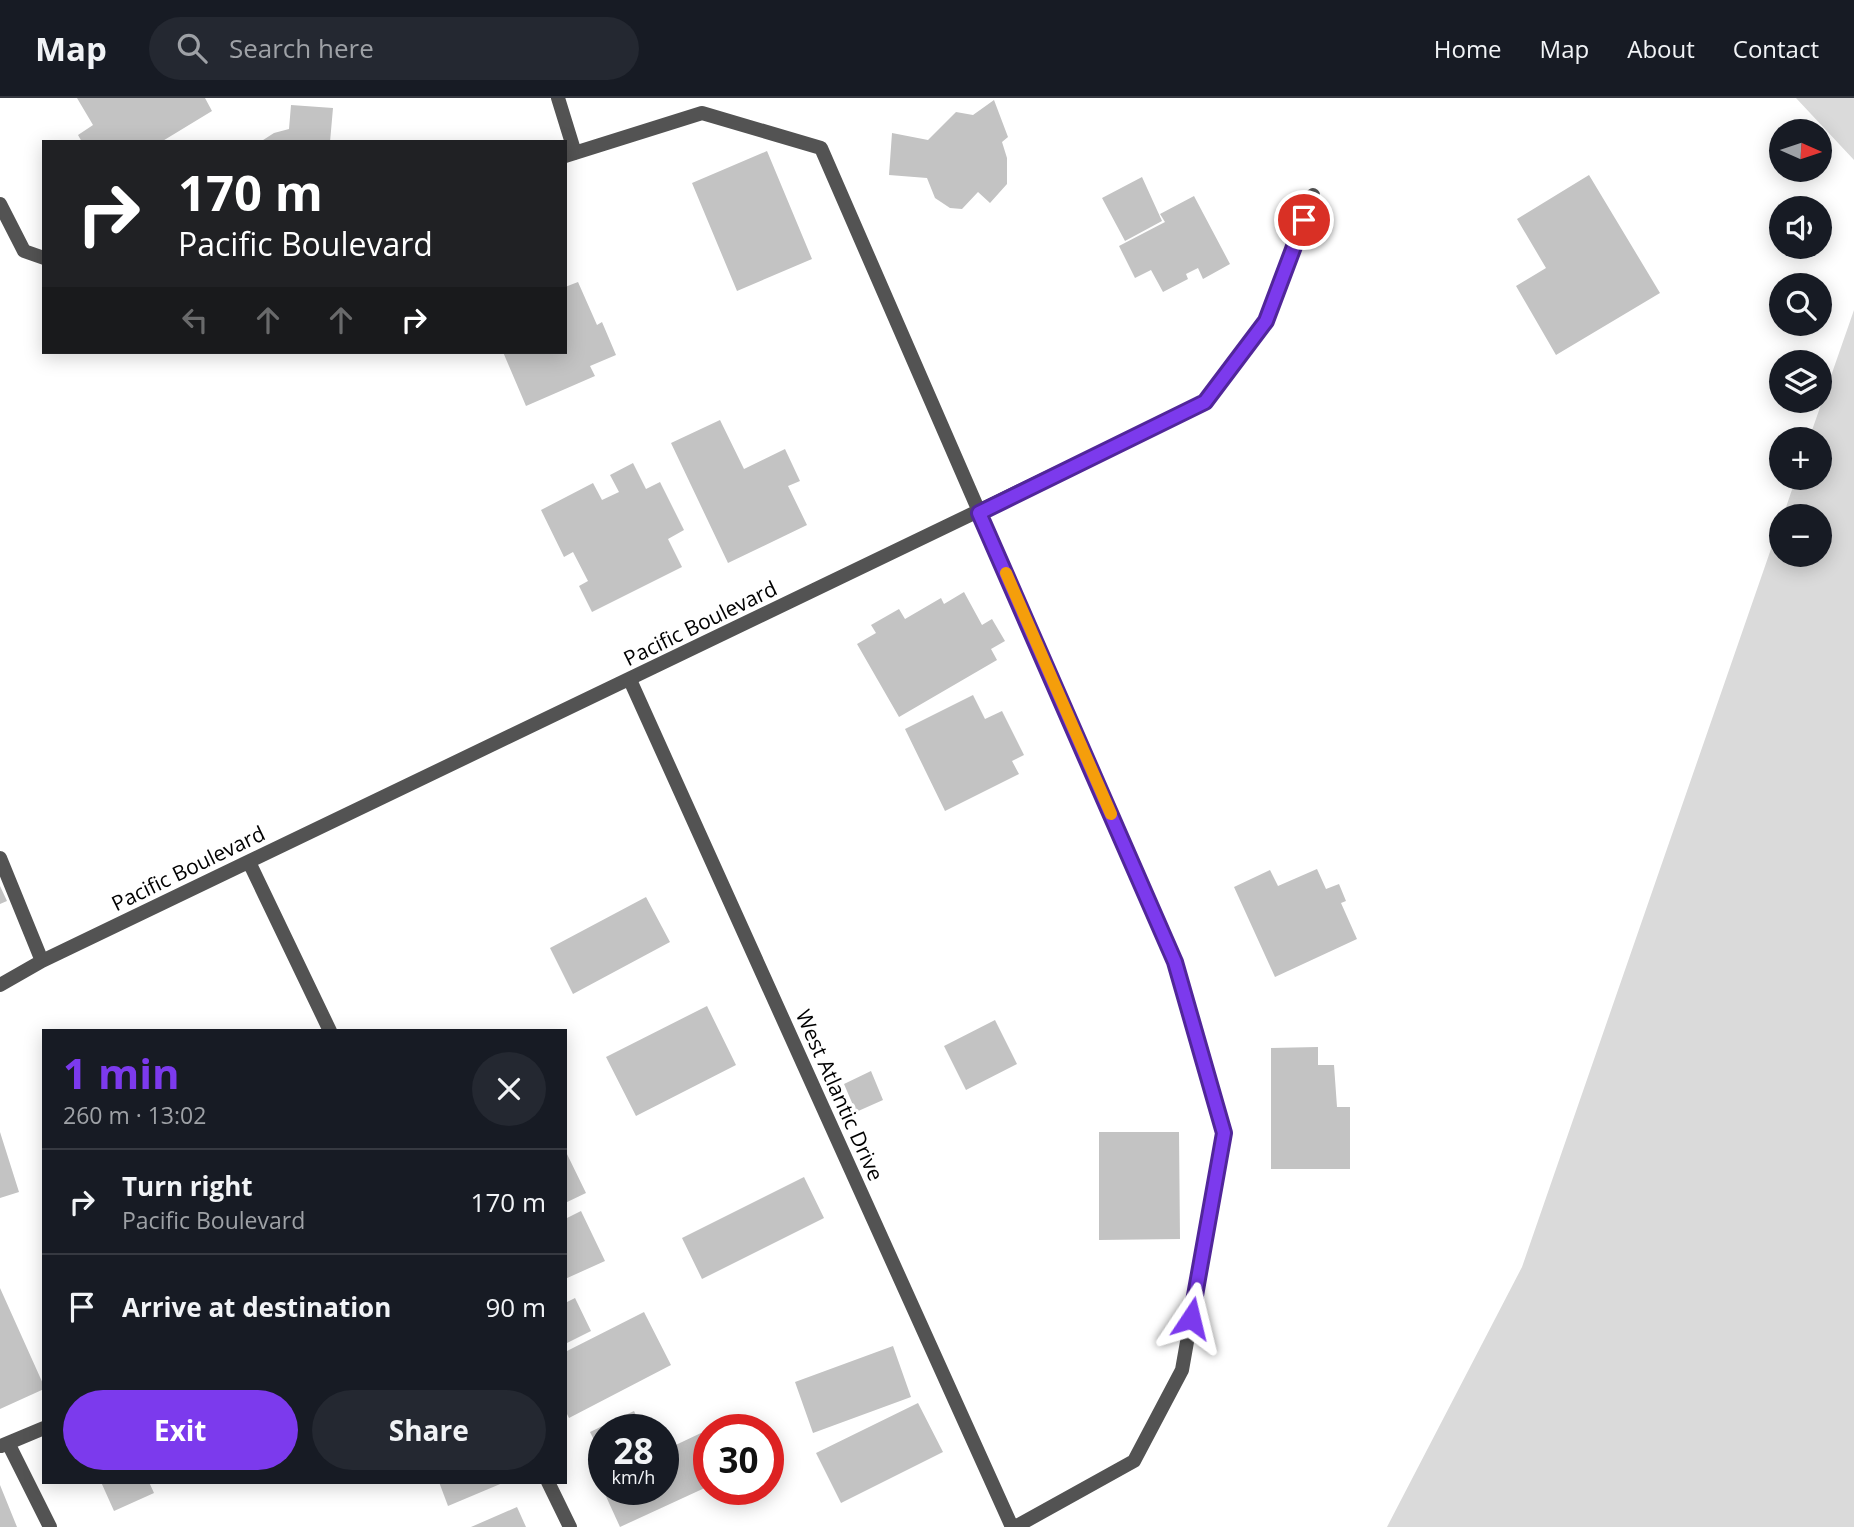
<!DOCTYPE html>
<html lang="en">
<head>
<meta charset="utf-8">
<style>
	body { margin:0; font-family:"Open Sans",sans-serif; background:#242831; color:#f1f3f6; height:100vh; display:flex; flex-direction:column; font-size:26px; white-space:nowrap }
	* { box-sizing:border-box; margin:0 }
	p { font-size:23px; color:#9ea1a6 }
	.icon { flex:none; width:38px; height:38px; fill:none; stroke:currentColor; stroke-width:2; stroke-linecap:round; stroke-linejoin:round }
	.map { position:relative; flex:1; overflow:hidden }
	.side { position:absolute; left:42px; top:931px; width:525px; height:455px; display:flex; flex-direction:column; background:#171b24; border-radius:0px; box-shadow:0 4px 18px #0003 }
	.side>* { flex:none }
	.guide { position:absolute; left:42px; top:42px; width:525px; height:214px; border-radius:0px; box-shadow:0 4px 18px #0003; background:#202124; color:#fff; overflow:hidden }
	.needle { width:46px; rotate:93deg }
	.controls { position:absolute; left:1769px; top:21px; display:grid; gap:14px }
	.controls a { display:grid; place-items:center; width:63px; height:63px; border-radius:50%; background:#171b24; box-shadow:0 4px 18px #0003; font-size:35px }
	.speed { position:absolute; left:588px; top:1316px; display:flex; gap:14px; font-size:35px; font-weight:700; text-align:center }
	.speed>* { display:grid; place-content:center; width:91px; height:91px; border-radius:50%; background:#171b24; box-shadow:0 4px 18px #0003; line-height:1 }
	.speed small { font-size:18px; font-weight:400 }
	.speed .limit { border:10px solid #d22; background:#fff; color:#111 }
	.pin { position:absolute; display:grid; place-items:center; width:60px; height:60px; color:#fff; margin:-30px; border:4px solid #fff; border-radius:50%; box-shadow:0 2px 7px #0007 }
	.me { position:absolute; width:77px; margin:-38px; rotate:10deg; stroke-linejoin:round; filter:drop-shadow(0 0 5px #0008) }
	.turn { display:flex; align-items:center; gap:24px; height:147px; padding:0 21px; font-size:32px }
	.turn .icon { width:91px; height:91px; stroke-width:2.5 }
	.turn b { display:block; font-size:49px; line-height:60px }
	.lanes { display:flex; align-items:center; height:66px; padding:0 21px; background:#0003; justify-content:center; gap:35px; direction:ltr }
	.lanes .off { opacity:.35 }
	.round { display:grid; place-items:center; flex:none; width:74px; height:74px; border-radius:37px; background:#242831 }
	.head { display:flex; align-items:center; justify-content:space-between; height:119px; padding:0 21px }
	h1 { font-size:42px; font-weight:700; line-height:52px; color:#7c3aed }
	.cta { display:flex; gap:14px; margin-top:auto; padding:14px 21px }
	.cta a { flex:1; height:80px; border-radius:42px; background:#7c3aed; color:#fff; font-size:28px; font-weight:700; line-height:80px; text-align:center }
	.cta a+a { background:#242831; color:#f1f3f6 }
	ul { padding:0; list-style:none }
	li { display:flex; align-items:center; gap:21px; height:105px; padding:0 21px; border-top:2px solid #363941 }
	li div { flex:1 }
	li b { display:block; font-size:26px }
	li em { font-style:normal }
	header { display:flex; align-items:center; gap:42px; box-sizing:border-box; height:98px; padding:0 35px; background:#171b24; border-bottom:2px solid #363941 }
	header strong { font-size:33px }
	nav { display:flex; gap:38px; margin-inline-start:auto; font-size:24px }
	.search { width:490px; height:63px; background:#242831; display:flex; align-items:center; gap:18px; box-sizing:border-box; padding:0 24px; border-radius:38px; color:#9ea1a6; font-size:26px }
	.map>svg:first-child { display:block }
</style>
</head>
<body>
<header>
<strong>Map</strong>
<div class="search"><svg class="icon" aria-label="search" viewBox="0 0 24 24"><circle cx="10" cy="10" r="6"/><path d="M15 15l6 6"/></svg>Search here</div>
<nav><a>Home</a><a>Map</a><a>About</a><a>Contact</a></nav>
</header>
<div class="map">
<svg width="1854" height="1429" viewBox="0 0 1854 1429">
	<rect width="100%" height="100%" fill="#fff"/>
	<!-- green -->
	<path fill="#dadada" d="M1796,0h58v62z
		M1854,212v1217h-467l135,-260 259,-747 1,35h38v-39h-37l13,-38h24v-39h-11z"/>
	<!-- building -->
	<path fill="#c3c3c3" d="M77,0h128l7,13 -51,31h-79l-4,-7 15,-10z
		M994,2l14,37 -6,5 5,16v26l-17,19 -12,-11 -16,17 -12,-1 -15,-10 -8,-20 -38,-3 3,-42 36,7 28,-28 17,3z
		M291,7l42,3 -3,34h-70l14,-9 15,-4z
		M767,53l45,108 -75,32 -45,-108z
		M1589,77l71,118 -104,62 -40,-69 30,-18 -29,-49z
		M1142,79l20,44 -37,20 -23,-43z
		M1194,98l36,68 -27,15 -5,-11 -12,6 2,5 -25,13 -12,-22 -16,8 -16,-32 46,-24 -5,-8z
		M578,184l19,43 5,-3 14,33 -26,11 5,10 -69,30 -23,-54h62v-65z
		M720,322l24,49 41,-20 15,32 -12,5 19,39 -79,38 -57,-120z
		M633,365l13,26 14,-7 24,48 -16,9 14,28 -90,45 -13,-26 9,-5 -15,-29 -9,5 -23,-47 52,-27 9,17 17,-8 -9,-17z
		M964,494l18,33 10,-6 13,22 -14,8 6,11 -98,57 -42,-73 19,-11 -5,-8 28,-16 6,10 36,-21 3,6z
		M973,597l12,24 17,-8 22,44 -12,6 7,13 -74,37 -40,-82z
		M1317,771l9,20 13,-5 7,17 -5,2 16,36 -82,38 -41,-90 36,-17 8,16z
		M0,788l7,15 -7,3z
		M646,799l24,45 -97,52 -23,-46z
		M707,908l29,59 -100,51 -30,-59z
		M995,922l22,44 -51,26 -22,-44z
		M1318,949v18h16l3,42h13v62h-79v-121z
		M871,973l12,29 -27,12 -12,-28z
		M0,1034l19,60 -19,6z
		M1099,1034h80l1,107 -81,1z
		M565,1052l21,43 -21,10z
		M804,1079l20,41 -122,61 -20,-41z
		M581,1113l24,50 -40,18v-60z
		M0,1190l44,98v3l-44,20z
		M575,1200l16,33 -26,13v-41z
		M644,1214l27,53 -102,53 -4,-8v-58z
		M893,1248l18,51 -98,36 -18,-51z
		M918,1305l25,49 -102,51 -25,-50z
		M634,1313l9,19h-39v30l-14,-28z
		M701,1335l8,16v37l-89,41 -21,-46 5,-2v10h59v-38z
		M101,1384h48l5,11 -40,18z
		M439,1384h66l-57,24z
		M0,1387l17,42h-17z
		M517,1409l9,20h-55z"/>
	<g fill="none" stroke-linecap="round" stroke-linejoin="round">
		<!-- minor -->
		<path stroke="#535353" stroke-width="14" d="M558,0l17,55
			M565,58l137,-43 119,35 354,814 49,171 -42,237 -48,91 -119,66
			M0,106l24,47 20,7
			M630,582l382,847
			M0,760l42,103
			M249,764l81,169
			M0,887l42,-24 1163,-559 61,-81 47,-126
			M9,1347l41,82
			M1,1348l43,-18
			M548,1384l22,45"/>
	</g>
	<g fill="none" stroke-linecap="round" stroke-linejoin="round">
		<defs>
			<path id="route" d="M1191,1220l33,-185 -49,-171 -196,-449 226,-111 61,-81 38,-101"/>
		</defs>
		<!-- route casing -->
		<use href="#route" stroke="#51269a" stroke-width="18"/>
		<!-- route -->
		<use href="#route" stroke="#7c3aed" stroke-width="12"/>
		<!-- slow -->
		<path stroke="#f59e0b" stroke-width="12" d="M1006,475l105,241"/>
	</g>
	<g text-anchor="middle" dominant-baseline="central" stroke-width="7" stroke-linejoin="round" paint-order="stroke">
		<!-- street labels -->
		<g font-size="21" fill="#000" stroke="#fff">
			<text transform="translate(700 525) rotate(-26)">Pacific Boulevard</text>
			<text transform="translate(188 770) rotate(-26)">Pacific Boulevard</text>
			<text transform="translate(840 997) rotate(66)">West Atlantic Drive</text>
		</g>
	</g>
</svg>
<div class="controls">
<a><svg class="needle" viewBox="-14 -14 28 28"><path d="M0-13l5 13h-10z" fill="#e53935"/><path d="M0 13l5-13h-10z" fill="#9ea1a6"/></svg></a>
<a><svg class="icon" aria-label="sound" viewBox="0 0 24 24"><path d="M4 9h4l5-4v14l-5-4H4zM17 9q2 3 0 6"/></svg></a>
<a><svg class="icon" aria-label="search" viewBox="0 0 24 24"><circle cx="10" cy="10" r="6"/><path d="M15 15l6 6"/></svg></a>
<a><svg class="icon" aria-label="layers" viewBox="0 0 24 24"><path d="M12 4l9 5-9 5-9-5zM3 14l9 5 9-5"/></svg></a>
<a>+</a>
<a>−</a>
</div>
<div class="speed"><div>28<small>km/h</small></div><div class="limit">30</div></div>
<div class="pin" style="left:1304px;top:122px;background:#d93025"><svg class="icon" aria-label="arrive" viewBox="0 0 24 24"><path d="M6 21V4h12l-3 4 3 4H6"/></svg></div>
<svg class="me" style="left:1191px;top:1220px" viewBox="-20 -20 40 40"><path d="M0-17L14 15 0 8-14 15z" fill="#7c3aed" stroke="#fff" stroke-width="4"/></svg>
<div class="guide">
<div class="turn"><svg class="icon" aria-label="right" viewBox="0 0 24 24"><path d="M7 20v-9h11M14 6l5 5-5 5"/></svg><div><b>170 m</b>Pacific Boulevard</div></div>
<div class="lanes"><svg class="icon off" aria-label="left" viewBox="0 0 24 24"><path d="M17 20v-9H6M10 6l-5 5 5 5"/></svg><svg class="icon off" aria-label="ahead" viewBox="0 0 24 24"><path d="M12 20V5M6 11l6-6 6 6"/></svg><svg class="icon off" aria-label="ahead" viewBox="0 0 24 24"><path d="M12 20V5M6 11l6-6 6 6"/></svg><svg class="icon" aria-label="right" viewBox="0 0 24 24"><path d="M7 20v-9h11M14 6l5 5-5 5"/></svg></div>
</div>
<section class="side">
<div class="head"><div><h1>1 min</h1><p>260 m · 13:02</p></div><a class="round"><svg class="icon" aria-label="close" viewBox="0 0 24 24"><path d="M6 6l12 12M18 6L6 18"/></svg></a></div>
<ul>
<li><svg class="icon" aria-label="right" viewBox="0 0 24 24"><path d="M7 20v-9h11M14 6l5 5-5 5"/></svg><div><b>Turn right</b><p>Pacific Boulevard</p></div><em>170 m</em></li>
<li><svg class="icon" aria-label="arrive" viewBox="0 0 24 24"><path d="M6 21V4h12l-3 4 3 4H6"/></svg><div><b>Arrive at destination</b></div><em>90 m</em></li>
</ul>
<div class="cta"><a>Exit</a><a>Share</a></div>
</section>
</div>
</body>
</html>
